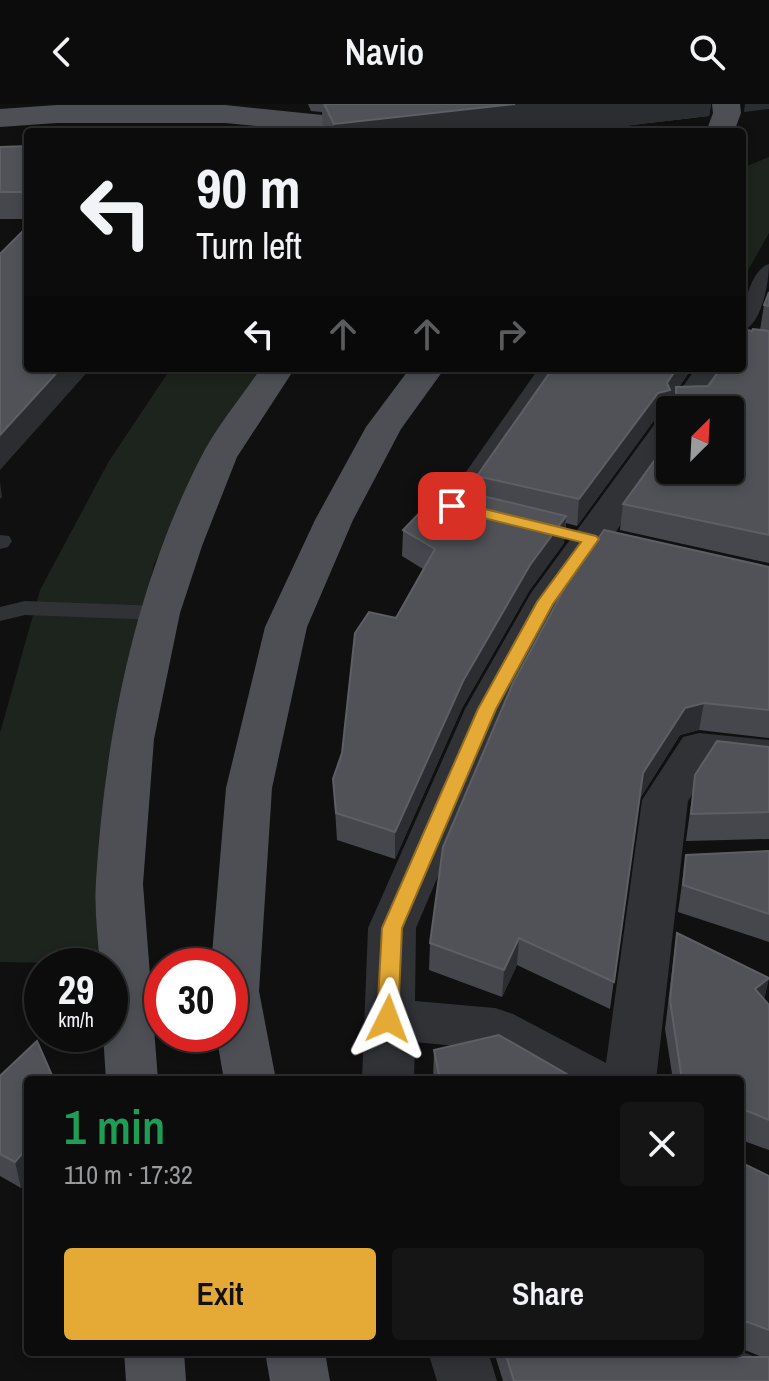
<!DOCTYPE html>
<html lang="en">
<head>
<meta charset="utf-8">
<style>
	body { margin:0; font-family:"Archivo Narrow",sans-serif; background:#151516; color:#f1f3f6; height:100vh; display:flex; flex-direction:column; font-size:30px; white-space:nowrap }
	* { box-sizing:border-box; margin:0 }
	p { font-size:26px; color:#9a9b9d }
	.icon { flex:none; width:44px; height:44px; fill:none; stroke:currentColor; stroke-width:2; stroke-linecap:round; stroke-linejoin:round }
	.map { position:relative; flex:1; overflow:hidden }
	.details { position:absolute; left:24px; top:972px; width:720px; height:280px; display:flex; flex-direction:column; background:#0c0c0d; border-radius:8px; box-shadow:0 4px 12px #0003,0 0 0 2px #2c2c2e }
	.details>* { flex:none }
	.banner { position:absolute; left:24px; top:24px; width:722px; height:244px; border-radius:8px; box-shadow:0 4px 12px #0003,0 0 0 2px #2c2c2e; background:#0c0c0d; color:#f1f3f6; overflow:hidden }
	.needle { width:52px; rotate:24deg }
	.tools { position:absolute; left:656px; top:292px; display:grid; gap:16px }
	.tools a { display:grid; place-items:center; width:88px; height:88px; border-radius:8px; background:#0c0c0d; box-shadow:0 4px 12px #0003,0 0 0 2px #2c2c2e; font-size:40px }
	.speed { position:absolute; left:24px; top:844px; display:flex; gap:16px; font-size:40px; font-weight:700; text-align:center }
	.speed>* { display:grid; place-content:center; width:104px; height:104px; border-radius:50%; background:#0c0c0d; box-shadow:0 4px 12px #0003,0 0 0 2px #2c2c2e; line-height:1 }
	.speed small { font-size:20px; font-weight:400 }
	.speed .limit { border:12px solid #d22; background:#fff; color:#111 }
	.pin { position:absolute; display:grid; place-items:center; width:68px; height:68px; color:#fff; margin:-34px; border-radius:16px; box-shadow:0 4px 12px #0006 }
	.me { position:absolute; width:88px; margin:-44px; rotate:3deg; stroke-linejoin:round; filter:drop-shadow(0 0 6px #0008) }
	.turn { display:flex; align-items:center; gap:28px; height:168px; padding:0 40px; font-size:36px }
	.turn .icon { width:104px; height:104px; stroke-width:2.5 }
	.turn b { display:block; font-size:56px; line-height:68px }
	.lanes { display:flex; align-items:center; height:76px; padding:0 40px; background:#0003; justify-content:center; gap:40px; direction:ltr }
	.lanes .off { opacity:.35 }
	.round { display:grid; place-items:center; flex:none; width:84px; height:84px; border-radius:8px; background:#151516 }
	.head { display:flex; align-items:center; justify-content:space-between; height:136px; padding:0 40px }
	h1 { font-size:48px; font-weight:600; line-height:60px; color:#1e9e55 }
	.action { display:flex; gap:16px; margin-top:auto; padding:16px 40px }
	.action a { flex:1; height:92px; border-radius:8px; background:#e4aa35; color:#111; font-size:32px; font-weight:600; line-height:92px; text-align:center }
	.action a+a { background:#151516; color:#f1f3f6 }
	header { display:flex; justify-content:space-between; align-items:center; height:104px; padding:0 40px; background:#0c0c0d; font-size:36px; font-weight:600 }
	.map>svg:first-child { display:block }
</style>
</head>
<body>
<header><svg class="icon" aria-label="back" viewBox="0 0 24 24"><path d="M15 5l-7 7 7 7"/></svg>Navio<svg class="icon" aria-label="search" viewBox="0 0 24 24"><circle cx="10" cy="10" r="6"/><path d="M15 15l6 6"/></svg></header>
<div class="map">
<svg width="769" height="1277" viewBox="0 0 769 1277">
	<rect width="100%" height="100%" fill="#101011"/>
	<!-- green -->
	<path fill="#1d231d" d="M769,53v76l-27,48v-113z
		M171,264h98l-63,90 -52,106 -43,203 -5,197 -106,-2v-229l40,-143 69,-129z"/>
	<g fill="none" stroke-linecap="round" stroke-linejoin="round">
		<!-- service -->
		<path fill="#313236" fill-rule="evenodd" d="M769,160c0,18 -7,61 -27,67 0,-19 7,-61 27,-67z
			M539,264h19l-93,135 29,7 3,4 -10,6 -42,-10 -3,-4z
			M0,431l9,1 3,5 -4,6 -8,2z
			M25,497l135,5 8,2 3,5 -3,5 -8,2 -135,-5 -25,6v-14z"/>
		<!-- minor -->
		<path fill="#313236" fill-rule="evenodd" d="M696,264h35l-29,42h-32v6l-4,-6z
			M670,314v37l-106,150 -55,104 -93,219 -1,73 80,7 18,6 93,49 36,-263 41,-63 16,-4 70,7v32l-58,-7 -23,36 -32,279h-112l-58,-31 -71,-7 -1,38h-52l6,-152 97,-219 66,-116 126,-172z
			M740,1247l25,10 4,20h-94l-23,-10 -9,-19z
			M428,1248h60l9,29h-60z"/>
		<!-- primary -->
		<path fill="#4d4f55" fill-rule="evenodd" d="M712,0h28l1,9 -7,19h-28l7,-19z
			M57,1h168l176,18 10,3 4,6h-98l-92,-9h-168l-57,4v-18z
			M261,264h34l-58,89 -35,89 -22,67 -26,126 -11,145 15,196h-52l-3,-46h7v-68h-10c-2,-28 -6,-57 -4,-85 9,-144 38,-292 104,-422 16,-32 41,-61 61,-91z
			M410,264h35l-44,61 -48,91 -46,107 -35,161 -13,203 17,89h-52l-8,-46h14v-68h-19l15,-178 39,-161 50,-107 51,-93z
			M124,1248h60l2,29h-60z
			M265,1248h60l5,29h-60z"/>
	</g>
	<!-- wall -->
	<path fill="#46474c" d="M308,0h403l-2,12 -137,16h-249l-1,-20 -11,-1z
		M28,42v73h-28v-72z
		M769,188v271l-149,-33 3,-26 107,-94h-57l3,-19 -8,11 -2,14 -11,3 -78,107 -11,-3 -2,20 -35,48 -67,117 -67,151 -58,-19 -4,-61 63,-161 27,-49 -21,-13 1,-26 51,-22 22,-14 1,-18 76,-108h139l-13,19 29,-1 44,-55 8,-1 4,-25z
		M769,463v171l-70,-8 -19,5 -41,65 -29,209 -93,-44 -15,32 -73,-27 1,-27z
		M769,643v92l-83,2 9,-66z
		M769,747v91l-91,-30 8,-57z
		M677,829l92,45 -5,21 5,6v145l-25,-9v23l25,12v205h-266l-9,-29h173l13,5h82l-22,-9v-268h-67l-8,-51 8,-67z
		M434,946l143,30h-144z
		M0,972l28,4v100l-7,8 -21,-12z"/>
	<!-- shaded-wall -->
	<path fill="#2c2d30" d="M515,0h196l-2,12 -137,16h-238v-8z
		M745,0h24v5l-25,3z
		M61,264h30l-91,102v-35z
		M677,264h15l-24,34 -2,14 -11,3 -78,107 2,-27z
		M0,378l2,15 -2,2z
		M566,412l-2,27 -35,48 -67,117 -67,151v-27l68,-151 67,-116z
		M704,599l-5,27 -19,5 -41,65 4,-27 42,-65z
		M519,834l-2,27 -15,32 2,-27z
		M769,874l-7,29 -7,-18z
		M28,1043v33l-7,8 -6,-26z"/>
	<!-- building -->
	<path fill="#505257" stroke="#5d5f65" stroke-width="2" d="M324,0h191l-181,20z
		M28,42v46h-28v-45z
		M28,122v142h33l-61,67v-181z
		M769,188v14l-5,-1z
		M742,225l10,2 1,-2 16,2v204l-146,-31 47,-65v31h60v-60h-54v-23l32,-1 13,-18h21z
		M553,264h124l-10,15 3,7 -12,3 -79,106 -102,-23z
		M466,388l100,24 -36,49 -67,116 -68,151 -59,-19 -3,-34 9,-26 13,-120 14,-21 27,6 39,-69 -32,-19 27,-28 24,6z
		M604,426l165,37v143l-65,-7 -19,5 -42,65 -29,209 -95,-44 -15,32 -74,-27 13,-96 70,-164 56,-103z
		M717,637l52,6v65l-78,2 4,-39z
		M769,747v63l-86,-29 3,-30z
		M677,829l92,45 -14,11 14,16v115l-24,-10 -1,54 25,12v154l-21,-8h-8v-242h-58l-12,-80z
		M499,931l78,45h-137l-6,-30z
		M37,937l17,39h-26v67l-13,15 -15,-8v-78z
		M505,1248h162l13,5h89v24h-255z"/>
	<!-- route -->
	<path fill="#e4aa35" stroke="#946e22" stroke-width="2" d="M452,397l144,35 3,3 -46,65 -57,105 -94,219 -4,91 -3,6 -7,3 -8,-3 -3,-6 5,-91 96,-219 59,-107 44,-60 -134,-33 -3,-3z"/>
</svg>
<div class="tools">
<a><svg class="needle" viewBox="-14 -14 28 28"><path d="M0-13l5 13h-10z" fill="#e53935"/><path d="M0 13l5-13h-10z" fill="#9a9b9d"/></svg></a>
</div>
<div class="speed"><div>29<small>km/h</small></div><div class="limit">30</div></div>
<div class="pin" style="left:452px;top:402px;background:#d93025"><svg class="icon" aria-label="arrive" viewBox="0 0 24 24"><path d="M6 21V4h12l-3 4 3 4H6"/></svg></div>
<svg class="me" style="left:388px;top:915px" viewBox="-20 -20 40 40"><path d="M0-17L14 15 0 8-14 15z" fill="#e4aa35" stroke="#fff" stroke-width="4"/></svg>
<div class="banner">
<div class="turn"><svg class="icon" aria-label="left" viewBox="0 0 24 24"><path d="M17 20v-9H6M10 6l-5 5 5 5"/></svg><div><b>90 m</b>Turn left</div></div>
<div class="lanes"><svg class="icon" aria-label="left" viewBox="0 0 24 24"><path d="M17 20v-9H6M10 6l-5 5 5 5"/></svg><svg class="icon off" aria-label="ahead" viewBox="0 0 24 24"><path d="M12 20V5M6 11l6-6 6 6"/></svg><svg class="icon off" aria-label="ahead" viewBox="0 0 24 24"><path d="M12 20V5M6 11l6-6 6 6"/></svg><svg class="icon off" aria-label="right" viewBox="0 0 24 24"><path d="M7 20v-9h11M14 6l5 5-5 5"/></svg></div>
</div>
<section class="details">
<div class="head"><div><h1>1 min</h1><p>110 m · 17:32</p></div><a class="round"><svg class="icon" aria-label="close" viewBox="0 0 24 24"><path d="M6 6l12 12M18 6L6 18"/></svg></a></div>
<div class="action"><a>Exit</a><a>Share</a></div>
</section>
</div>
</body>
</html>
